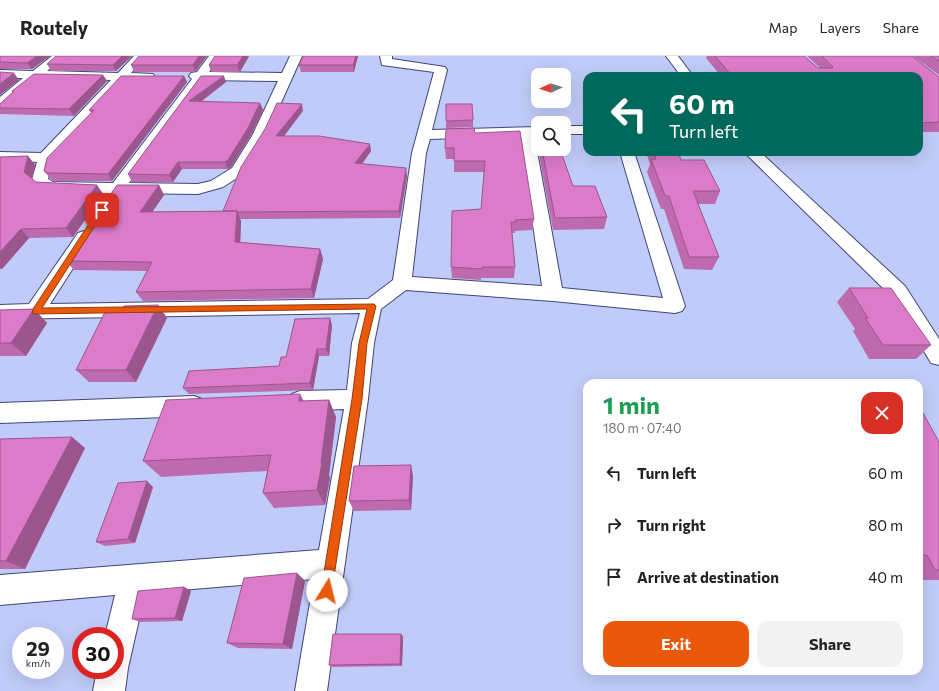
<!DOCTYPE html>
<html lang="en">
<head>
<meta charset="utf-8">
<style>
	body { margin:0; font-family:Commissioner,sans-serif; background:#f2f2f2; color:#222; height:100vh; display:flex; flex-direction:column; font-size:15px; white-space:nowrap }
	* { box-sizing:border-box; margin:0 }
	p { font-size:13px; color:#767676 }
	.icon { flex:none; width:22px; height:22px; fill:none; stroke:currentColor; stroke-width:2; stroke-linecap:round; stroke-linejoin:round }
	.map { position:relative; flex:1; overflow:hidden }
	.panel { position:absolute; left:583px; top:323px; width:340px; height:296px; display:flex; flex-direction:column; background:#fff; border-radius:12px; box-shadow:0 4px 16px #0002 }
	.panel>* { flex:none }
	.banner { position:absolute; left:583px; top:16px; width:340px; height:84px; border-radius:12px; box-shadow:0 4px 16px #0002; background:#00695c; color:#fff; overflow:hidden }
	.needle { width:26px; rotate:267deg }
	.controls { position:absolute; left:531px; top:12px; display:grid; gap:8px }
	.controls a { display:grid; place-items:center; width:40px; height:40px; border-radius:8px; background:#fff; box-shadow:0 4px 16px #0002; font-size:20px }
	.speed { position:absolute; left:12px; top:571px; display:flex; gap:8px; font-size:20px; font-weight:700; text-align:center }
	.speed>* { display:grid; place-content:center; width:52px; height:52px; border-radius:50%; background:#fff; box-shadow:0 4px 16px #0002; line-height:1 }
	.speed small { font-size:10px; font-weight:400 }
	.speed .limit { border:6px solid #d22; background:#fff; color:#111 }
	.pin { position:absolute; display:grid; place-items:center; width:34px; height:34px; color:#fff; margin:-17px; border-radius:8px; box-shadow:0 2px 6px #0006 }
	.me { position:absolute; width:44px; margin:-22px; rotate:9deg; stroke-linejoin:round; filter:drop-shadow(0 0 3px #0008) }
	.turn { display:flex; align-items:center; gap:14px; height:84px; padding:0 20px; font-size:18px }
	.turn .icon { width:52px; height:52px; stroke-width:2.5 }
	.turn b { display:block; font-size:28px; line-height:34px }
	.round { display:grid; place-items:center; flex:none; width:42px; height:42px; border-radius:12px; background:#f2f2f2 }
	.overview { display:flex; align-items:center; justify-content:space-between; height:68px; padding:0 20px }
	h1 { font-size:24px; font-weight:700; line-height:30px; color:#1e9e55 }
	.action { display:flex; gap:8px; margin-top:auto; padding:8px 20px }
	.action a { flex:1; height:46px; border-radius:12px; background:#ea580c; color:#fff; font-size:16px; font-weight:700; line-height:46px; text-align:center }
	.action a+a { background:#f2f2f2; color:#222 }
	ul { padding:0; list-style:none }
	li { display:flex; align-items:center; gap:12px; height:52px; padding:0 20px }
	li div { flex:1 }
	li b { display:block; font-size:15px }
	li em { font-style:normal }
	header { display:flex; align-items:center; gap:24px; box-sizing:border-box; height:56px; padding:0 20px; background:#fff; border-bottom:1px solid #e0e0e0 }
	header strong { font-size:19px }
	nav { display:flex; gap:22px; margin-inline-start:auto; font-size:14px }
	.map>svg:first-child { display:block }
</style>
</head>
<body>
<header>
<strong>Routely</strong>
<nav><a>Map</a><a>Layers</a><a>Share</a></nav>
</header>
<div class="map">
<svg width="939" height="635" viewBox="0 0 939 635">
	<rect width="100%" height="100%" fill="#c0cbf9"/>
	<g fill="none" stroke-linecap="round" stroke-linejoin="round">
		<defs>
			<path id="minor" d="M52,0h13l-18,15 71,2 16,-17h12l-15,17 22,1 2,3 -2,3h-29l-72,79 -4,20 5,3 60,1 79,-104 -3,-3 2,-3 6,-1 12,-16h12l-12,16 73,1 8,-17h12l-36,80 -23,38 -20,13 -25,7 -76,-1 -5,7 -6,2 -6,-2 -2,-3 3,-4 -63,-3 -11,-10 5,-18 -37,-2v-8l41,1 70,-73 -73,-2 -33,28 -5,1v-10l23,-19h-23v-8l33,1zM204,24l74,1 -26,55 -20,32 -21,13 -13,3 -69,-1z
				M380,0h12v3l53,8 2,3 -15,60 106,-3v8h-4l28,153 101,10 -43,-146h14l51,154 -3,5 -7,2 -122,-12 -147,-11 -25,19 -7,34 -6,56 -41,292h-32l19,-112 -169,14 -17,75 -3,23h-32l4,-21h18v-34h-10l10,-41 -115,10v-30l319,-25 25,-141 -44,2 -8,-3 -3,-7 3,-7 8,-3 47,-1 5,-47 8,-30 -360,6v-14l29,-1 49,-71 6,-2 6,2 3,4 -43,67 318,-5 25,-19 19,-127 22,-81 -52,-7zM520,80l22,150 -130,-9 14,-124 4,-14z
				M666,0h12l15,20h-12z
				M564,70h23v8h-23z
				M744,96h16l145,134 34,53v26l-8,-2 -40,-67z
				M194,340l8,3 4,7 -4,7 -8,3 -194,7v-20z"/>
		</defs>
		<!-- minor casing -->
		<use href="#minor" stroke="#3e4777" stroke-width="2"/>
		<!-- minor -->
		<use href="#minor" fill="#fff" fill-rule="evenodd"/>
	</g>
	<!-- wall -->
	<path fill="#bd6aae" d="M0,0h50l-18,13h-32z
		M132,0l-16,15h-65l-4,-7z
		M207,0l-12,16h-61l-3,-7z
		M249,0l-9,16h-29l-2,-7z
		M303,0h55l-4,16h-53l-2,-7z
		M707,0h97l14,12h2l-13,-12h105l27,21v55h-20v-56h-198l-15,-18z
		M913,0h26v19z
		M103,19l4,6 -33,35 -74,-2v-10l13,-12 -1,-1z
		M184,20l3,6 -75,99h-59l-3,-3 -6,-7 47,-58 -2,-3z
		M201,20l25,6 -25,20 59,1 3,7 -12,25 -20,32 -3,2h-46l-9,13h-41l-4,-8z
		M303,55l-20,25 88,15 -9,13 45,12 -7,42 -160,1 1,2 -1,21 80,7 3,10 -9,39 -171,3 -7,-9 11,-21 -73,-1 -8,-9 93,-76 5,10 -12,17 71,-1z
		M473,64v7l-27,1v-7z
		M538,73v20l-1,-8z
		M475,77l59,86 -2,11 -17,1v2h-3l3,34 -1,11h-33v2l-29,-2 -1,-11 30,-58 3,-37h-30v-13h-8l-1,-11z
		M538,93h22l13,37 34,31 -3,12 -51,1z
		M648,96h30l3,8 39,31 -5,13h-17l21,53 -7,13 -28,-1 -20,-60h-3l-14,-37 3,-8 -3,-9z
		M28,100l7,9 -3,14 4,3 61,3 6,9 -30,43 -44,1 -27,31h-2v-112z
		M849,232l82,57 -15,14h-47l-16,-28 2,-2 -18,-27z
		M158,249l9,13 -31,64h-47l-13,-12 45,-59z
		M34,253l13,14 -21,33h-26v-46z
		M332,269l-3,31h-10l-6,34 -124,4 -6,-6 96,-22 7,-9z
		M329,344l7,17 -7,58 1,3 -5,27 -51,3 -11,-15 4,-22 -106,6 -18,-16 161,-60z
		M919,357l20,29v138h-20z
		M0,383l85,9 -60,121h-25z
		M413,420l-2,34 -57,1 -5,-10z
		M153,431l-18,56 -30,3 -9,-4z
		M297,517l8,8 -13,68 -54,-1 -11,-5z
		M184,531l7,4 -9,30 -42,1 -8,-3z
		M401,578l2,3 -1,29 -69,1 -4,-2z"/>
	<!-- shaded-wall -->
	<path fill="#9a568d" d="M37,0h13l-18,13 -5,-6z
		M122,0h10l-16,15 -3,-6z
		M199,0h8l-12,16 -2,-7z
		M243,0h6l-9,16 -3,-7z
		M356,0h2l-4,16 -1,-7z
		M14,17l5,7 -19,15v-11z
		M103,19l4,6 -33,35 -5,-7z
		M184,20l3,6 -75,99 -4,-7z
		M224,20l2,6 -34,26 -3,-7z
		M260,47l3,7 -12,25 -20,32 -3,2 -3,-7z
		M302,48l1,7 -25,33 -2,-8z
		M370,88l1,7 -14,20 -2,-8z
		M28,100l7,9 -4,16 -7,-9z
		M178,106l4,7 -9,13 -4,-7z
		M406,112l1,8 -7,42 -1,-7z
		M97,129l6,9 -30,43 -7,-9z
		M159,129l5,10 -18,26 -6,-9z
		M237,155l4,10 -1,31 -5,-10z
		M21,173l8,9 -27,31 -2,-2v-15z
		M320,193l3,10 -9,39 -3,-9z
		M158,249l9,13 -31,64 -10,-12z
		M34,253l13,14 -21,33 -15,-13z
		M330,262l2,7 -3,31 -3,-7z
		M317,293l2,7 -6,34 -3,-7z
		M300,338l9,18 -10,-11z
		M329,344l7,17 -7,58 1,3 -5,27 -8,-15z
		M72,381l13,11 -60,121 -19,-8z
		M411,409l2,11 -2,34 -2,-10z
		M147,425l6,6 -18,56 -7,-4z
		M297,517l8,8 -13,68 -9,-5z
		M184,531l7,4 -9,30 -7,-3z
		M401,578l2,3 -1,29 -2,-2z"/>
	<!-- building -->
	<path fill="#dc7bca" stroke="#9a568d" d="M0,0h37l-10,7 -27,-1z
		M56,0h66l-9,9 -66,-1z
		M139,0h60l-6,9h-62z
		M215,0h28l-6,9h-28z
		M303,0h53l-3,9h-54z
		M715,0h89l14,12h14l1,-1 -11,-11h90l27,21v45l-20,1v-47h-187z
		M931,0h8v5z
		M0,16l14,1 -14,11z
		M34,18l69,1 -34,34 -69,-1v-4l14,-13h-2z
		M121,20h63l-76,98 -60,-1 -4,-2 3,-13 47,-48h-5z
		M201,20h23l-35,25 71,2 -12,25 -20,32 -3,2h-47l-9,13 -41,-1z
		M277,47l25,1 -26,32h43l51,8 -15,19 51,5 -7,43 -162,1v-1h-14l18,-44 24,-38z
		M446,48h26l1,16 -27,1z
		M474,72l1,5 45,-2 14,88 -19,1 1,2h-5l4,45h-33v2l-31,-2 1,-56 29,-2 4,-48h-31v-13h-9l1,-19z
		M542,93h18l13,37h22l12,31 -52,1z
		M654,96h24l3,8h23l16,31h-27l26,66h-30l-20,-61h-4l-14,-37h5z
		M28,100l-4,16 12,10 61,3 -31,43 -45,1 -21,23v-95z
		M117,129h42l-19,27 97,-1 -2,31 85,7 -9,40 -175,3 16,-30 -86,-1z
		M849,232h42l40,57h-48l-18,-27h3z
		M158,249l-32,65h-50l29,-58 16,-1 3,-5z
		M34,253l-23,34h-11v-33z
		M330,262l-4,31h-9l-7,34 -127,5 6,-17 90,-5 2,-9h5l9,-38z
		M300,338l-1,7 30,-1 -8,63h1l-5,27 -54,3 8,-38 -128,6 23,-61z
		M919,357h4l16,29v128h-4l-8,-15h-8z
		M72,381l-66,124h-6v-122z
		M411,409l-2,35 -60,1 5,-35z
		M147,425l-19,58 -32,3 22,-59z
		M297,517l-14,71 -56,-1 17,-65z
		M184,531l-9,31 -43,1 6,-28z
		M333,578h68l-1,30 -71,1z"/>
	<!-- route -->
	<path fill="#ea580c" stroke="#983908" d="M102,152l3,2 -63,98 332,-4 2,2 -9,37 -5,56 -31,196 -4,2 -4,-2 -2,-4 31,-192 7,-56 8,-34 -334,5v-5l65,-99z"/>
</svg>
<div class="controls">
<a><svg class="needle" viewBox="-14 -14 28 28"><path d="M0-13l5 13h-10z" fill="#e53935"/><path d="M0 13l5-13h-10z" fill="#767676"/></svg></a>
<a><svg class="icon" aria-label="search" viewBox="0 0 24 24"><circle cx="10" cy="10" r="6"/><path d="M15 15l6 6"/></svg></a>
</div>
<div class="speed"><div>29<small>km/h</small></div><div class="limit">30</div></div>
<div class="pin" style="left:102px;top:154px;background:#d93025"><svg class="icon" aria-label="arrive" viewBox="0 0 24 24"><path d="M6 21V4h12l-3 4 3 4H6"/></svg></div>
<svg class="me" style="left:327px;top:535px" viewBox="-20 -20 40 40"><circle r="19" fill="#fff"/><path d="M0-13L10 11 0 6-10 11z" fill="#ea580c"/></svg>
<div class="banner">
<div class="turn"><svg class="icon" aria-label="left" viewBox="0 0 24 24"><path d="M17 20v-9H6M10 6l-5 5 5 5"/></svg><div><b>60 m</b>Turn left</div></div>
</div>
<section class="panel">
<div class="overview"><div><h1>1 min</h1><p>180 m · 07:40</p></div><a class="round" style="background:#d93025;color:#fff"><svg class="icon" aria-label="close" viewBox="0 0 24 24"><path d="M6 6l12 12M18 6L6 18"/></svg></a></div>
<ul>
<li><svg class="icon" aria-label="left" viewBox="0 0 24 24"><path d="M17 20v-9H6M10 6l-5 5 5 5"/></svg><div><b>Turn left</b></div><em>60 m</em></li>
<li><svg class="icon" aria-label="right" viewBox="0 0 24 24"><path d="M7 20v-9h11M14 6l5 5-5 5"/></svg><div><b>Turn right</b></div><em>80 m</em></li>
<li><svg class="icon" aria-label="arrive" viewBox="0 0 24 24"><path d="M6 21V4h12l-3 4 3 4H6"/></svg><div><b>Arrive at destination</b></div><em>40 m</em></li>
</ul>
<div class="action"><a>Exit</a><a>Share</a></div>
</section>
</div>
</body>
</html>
